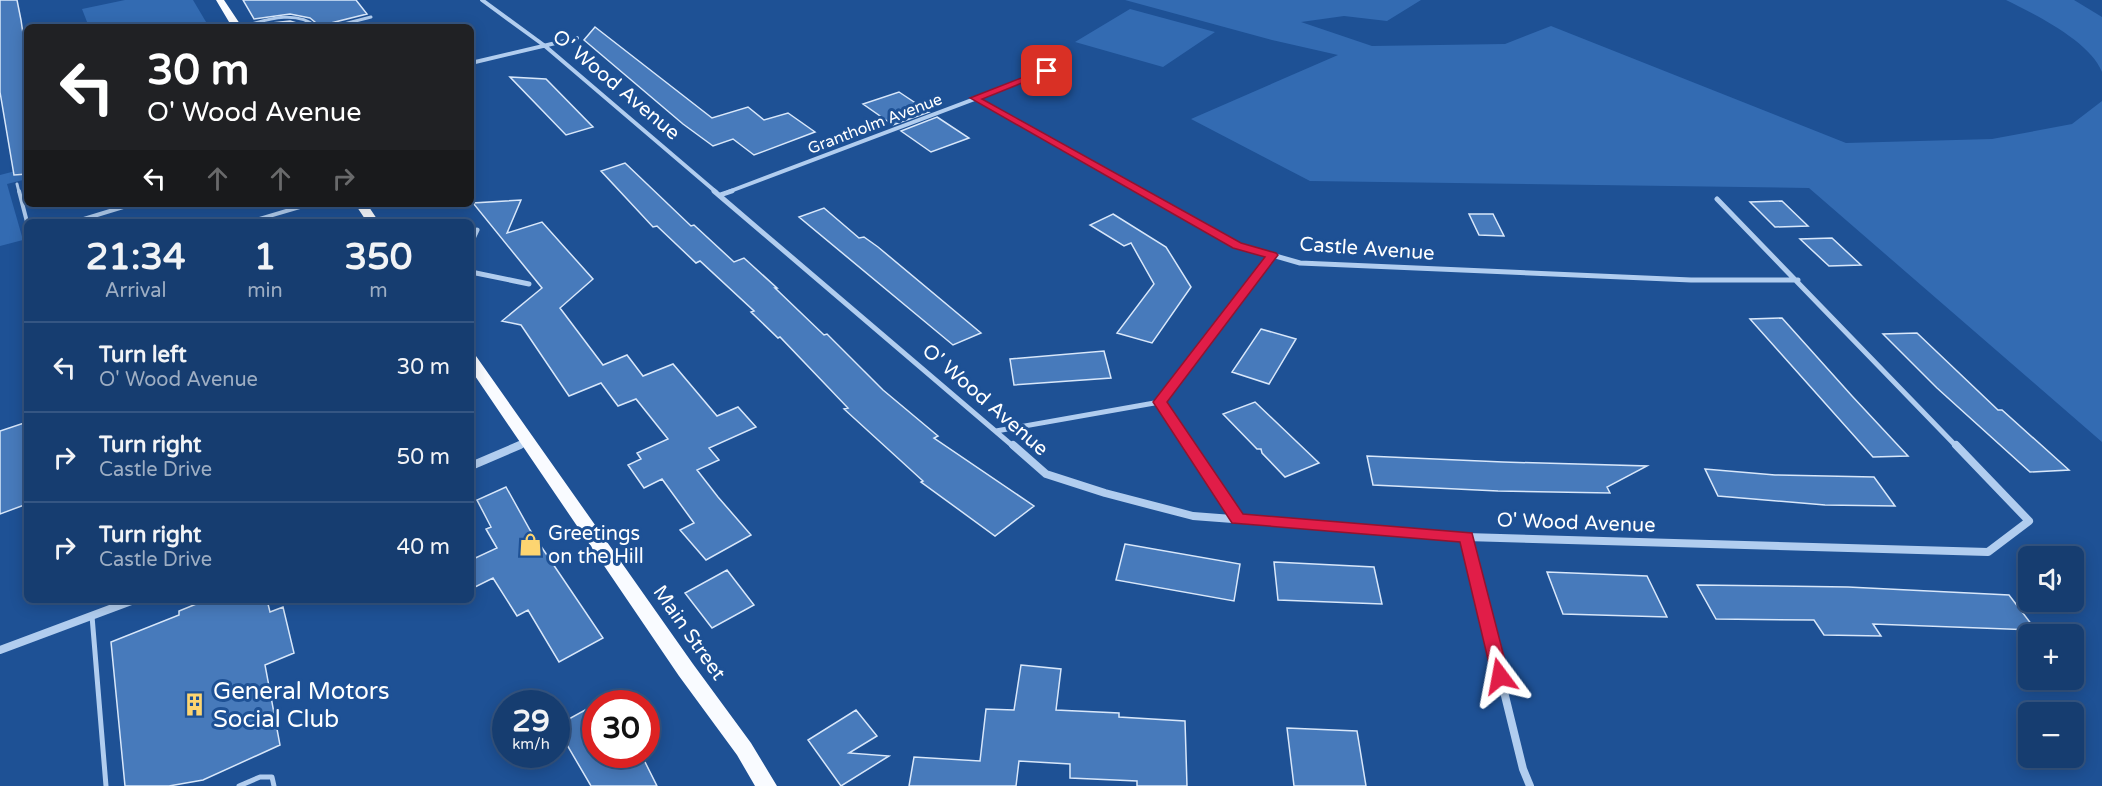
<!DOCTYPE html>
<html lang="en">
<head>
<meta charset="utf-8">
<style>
	body { margin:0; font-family:"Varela Round",sans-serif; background:#234878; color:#f1f3f6; height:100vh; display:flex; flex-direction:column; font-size:22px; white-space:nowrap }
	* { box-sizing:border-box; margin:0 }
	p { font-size:20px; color:#9eaec3 }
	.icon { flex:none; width:33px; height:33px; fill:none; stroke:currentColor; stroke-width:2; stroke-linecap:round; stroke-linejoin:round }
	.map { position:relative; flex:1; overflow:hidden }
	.sheet { position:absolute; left:24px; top:219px; width:450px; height:384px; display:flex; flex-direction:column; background:#163d70; border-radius:9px; box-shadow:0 3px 15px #0003,0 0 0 2px #355683 }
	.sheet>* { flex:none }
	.hud { position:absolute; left:24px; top:24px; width:450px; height:183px; border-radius:9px; box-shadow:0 3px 15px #0003,0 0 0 2px #355683; background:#202124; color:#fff; overflow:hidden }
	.controls { position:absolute; left:2018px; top:546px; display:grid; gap:12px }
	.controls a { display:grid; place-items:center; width:66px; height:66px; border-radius:9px; background:#163d70; box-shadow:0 3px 15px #0003,0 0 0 2px #355683; font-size:30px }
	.speed { position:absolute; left:492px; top:690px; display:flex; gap:12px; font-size:30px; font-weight:700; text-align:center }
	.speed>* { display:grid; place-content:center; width:78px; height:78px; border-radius:50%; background:#163d70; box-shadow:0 3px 15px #0003,0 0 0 2px #355683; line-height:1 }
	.speed small { font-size:15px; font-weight:400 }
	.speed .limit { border:9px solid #d22; background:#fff; color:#111 }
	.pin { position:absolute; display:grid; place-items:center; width:51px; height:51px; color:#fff; margin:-26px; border-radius:12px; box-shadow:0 3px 9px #0006 }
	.me { position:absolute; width:66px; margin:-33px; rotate:347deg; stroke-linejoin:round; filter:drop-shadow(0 0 4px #0008) }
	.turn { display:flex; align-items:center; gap:21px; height:126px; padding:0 24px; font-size:27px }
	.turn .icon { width:78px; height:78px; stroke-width:2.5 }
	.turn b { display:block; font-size:42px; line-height:51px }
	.lanes { display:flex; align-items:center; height:57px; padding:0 24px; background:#0003; justify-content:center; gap:30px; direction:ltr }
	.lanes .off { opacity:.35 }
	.eta { display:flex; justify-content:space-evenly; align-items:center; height:102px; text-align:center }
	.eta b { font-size:36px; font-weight:700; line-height:42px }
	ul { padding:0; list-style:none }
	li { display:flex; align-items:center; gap:18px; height:90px; padding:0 24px; border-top:2px solid #355683 }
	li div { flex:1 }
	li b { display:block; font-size:22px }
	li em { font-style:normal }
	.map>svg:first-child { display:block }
</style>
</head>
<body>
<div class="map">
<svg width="2102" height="786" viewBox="0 0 2102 786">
	<rect width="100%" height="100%" fill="#1e5195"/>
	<!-- green -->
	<path fill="#336bb2" d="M125,0h68l16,27h-120l-7,-18z
		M1125,0h296l-34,21 -43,-5 -43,6 71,24 133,-2 46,-18 295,117 146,-4 80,-15 30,-23v341l-293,-254 -499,-7 -119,-62 147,-64 -66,-15z
		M2006,0h68l28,17v55c-12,-31 -68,-58 -96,-72z
		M1130,9l85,23 -52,35 -88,-25z
		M27,168v11l-20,5 16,56 -23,6v-71z"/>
	<!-- building -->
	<path fill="#477abb" stroke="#d8e7fa" stroke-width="1.5" d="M0,0h17l4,20 6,41v113l-13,1 -14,-83z
		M243,0h113l11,14 -36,9 -3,4h-7l-11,-9 -20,-4 -36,5z
		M290,21l20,6 -52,-1 13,-3z
		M595,27l117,91 36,-11 16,13 24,-7 27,19 -61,23 -21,-16 -20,7 -30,-22 -99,-84z
		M510,77l36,2 47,48 -27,8z
		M899,92l30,20 -36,13 -30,-21z
		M937,117l32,21 -38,14 -30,-21z
		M625,163l66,63 3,-1 40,37 10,-4 33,30h-2l49,47 3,-1 56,56 55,46 -4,2 100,68 -39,30 -74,-54 2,-1 -79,-72 4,-1 -68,-71 -2,1 -27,-26 3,-1 -54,-50 -4,2 -39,-37 -4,1 -52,-56z
		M521,200l-14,33 35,-11 51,57 -33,29 43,57 24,-10 16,21 30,-12 44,52 21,-9 18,20 -47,21 10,12 -22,10 21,27 33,38 -45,25 -26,-30 14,-7 -32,-44 -18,9 -16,-23 13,-6 -4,-6 31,-14 -32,-40 -18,7 -17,-23 -32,13 -48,-71 -19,-4 40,-33 -69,-85z
		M1782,201l26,25 -33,1 -25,-25z
		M824,208l35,30 5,-1 14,10 103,86 -28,12 -154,-128z
		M1113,214l53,33 25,40 -39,56 -35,-10 37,-49 -23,-41 -7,3 -34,-21z
		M1469,214h24l11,22 -25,-1z
		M1832,238l29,27 -32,1 -29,-27z
		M1782,318l70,78 56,60 -35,1 -123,-138z
		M1261,329l35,10 -27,45 -37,-12z
		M1917,333l81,77h4l67,60 -39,2 -93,-84 -54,-54z
		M1104,351l7,27 -97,7 -4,-26z
		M1255,402l64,61 -34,14 -23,-24 -1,-4h-4l-34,-35z
		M27,422v82l-27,10v-83z
		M1367,456l136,6 144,4 -40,21 3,6 -112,-2 -125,-6z
		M1705,469l70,6 99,2 21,29 -70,-1 -107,-9z
		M506,487l24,43 73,108 -44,24 -31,-52 -11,6 -24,-38 -22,11v-29l26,-12 -11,-19 5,-2 -14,-27z
		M1125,544l115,20 -6,37 -118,-21z
		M1274,562l100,5 8,37 -104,-4z
		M727,570l27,35 -42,23 -27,-35z
		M1547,572l100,4 20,41 -104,-3z
		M1697,585l151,2 161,8 27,35 -163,-6 8,12 -57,-1 -10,-15 -98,-1z
		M206,600h61l3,12 13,-5 11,46 -29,12 15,80 -77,35 -34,6h-44l-14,-144 68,-27v-4z
		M1021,665l40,4 -5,41 63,3v4l66,4 2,65h-50v-5l-67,-3v-14l-51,-3 -3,25h-107l5,-29 66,4 6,-52 28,1z
		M596,704v50h45l16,32h-66l-35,-60z
		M856,710l21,26 -28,17 40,3 -48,30 -33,-46z
		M1287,728l70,3 9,55h-72z"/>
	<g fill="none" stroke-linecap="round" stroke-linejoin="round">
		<!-- service-far2 -->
		<path stroke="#b1cdef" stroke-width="3" d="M241,27c25,-7 54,-18 76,0
			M332,27l39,-10
			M17,184l2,8"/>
		<!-- service-far1 -->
		<path stroke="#b1cdef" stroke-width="4" d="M19,191l8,31
			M74,222l59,-18
			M249,222l61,-18"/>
		<!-- service -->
		<path stroke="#b1cdef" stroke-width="5" d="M92,616l14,170
			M239,786l21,-9h12l2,9"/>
		<!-- minor-far2 -->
		<path stroke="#b1cdef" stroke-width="4" d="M482,0l63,46 171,146
			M471,63l106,-25
			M974,98l168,94
			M728,192l337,-127 1,-7"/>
		<!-- minor-far1 -->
		<path stroke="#b1cdef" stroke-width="5" d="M714,191l300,256
			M1140,191l97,54 63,18 391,17h107
			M720,195l12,-4
			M1717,199l240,248
			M471,243l6,-13
			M471,272l58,12
			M996,431l164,-29
			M516,447l12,-5
			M1190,447l-30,-45 112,-147"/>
		<!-- minor -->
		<path stroke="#b1cdef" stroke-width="8" d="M1013,445l33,29 59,19 88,23 273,21 522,15 41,-31 -73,-76
			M1189,445l49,74
			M471,466l49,-21
			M1466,537l57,232 7,17
			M0,650l134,-50"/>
		<!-- primary -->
		<path fill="#f9fbff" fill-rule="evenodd" d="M216,0h8l18,27h-10z
			M355,204h12l12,18h-12z
			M471,355l5,1 217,308 58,79 26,43h-22l-18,-31 -58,-79 -208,-306z"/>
	</g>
	<!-- route -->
	<path fill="#e11d48" stroke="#92132f" stroke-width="1.5" d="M1044,69l8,2 -70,28 259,144 35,10 2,2 -111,147 76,112 229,19 37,143 -2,5 -7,2 -6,-2 -2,-5 -32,-134 -228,-19 -79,-121 112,-145 -32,-9 -263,-150z"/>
	<!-- icons -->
	<defs>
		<symbol id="shop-bare" viewBox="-9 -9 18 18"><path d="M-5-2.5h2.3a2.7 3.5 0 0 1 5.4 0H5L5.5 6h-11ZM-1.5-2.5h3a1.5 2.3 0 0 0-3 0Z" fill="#fdd571" stroke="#1e5195" stroke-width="2.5" paint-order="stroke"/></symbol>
		<symbol id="building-bare" viewBox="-9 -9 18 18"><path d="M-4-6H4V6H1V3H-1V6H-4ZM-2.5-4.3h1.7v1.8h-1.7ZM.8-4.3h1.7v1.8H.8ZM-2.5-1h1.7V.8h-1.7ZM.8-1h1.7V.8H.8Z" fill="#fdd571" stroke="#1e5195" stroke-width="2.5" paint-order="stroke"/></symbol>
	</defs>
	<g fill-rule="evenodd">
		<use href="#shop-bare" x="514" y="528" width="33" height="33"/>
		<use href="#building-bare" x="178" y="688" width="33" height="33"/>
	</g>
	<g text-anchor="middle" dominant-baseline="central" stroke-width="6" stroke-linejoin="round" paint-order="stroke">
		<!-- far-street labels -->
		<g font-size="16" fill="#fff" stroke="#1e5195">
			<text transform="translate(875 124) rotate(-21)">Grantholm Avenue</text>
		</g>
		<!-- street labels -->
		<g font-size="20" fill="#fff" stroke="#1e5195">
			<text transform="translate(616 85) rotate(40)">O' Wood Avenue</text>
			<text transform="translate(1367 249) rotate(4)">Castle Avenue</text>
			<text transform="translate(985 400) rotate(41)">O' Wood Avenue</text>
			<text transform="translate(1576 523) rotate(2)">O' Wood Avenue</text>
			<text transform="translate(689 633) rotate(55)">Main Street</text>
		</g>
		<!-- poi labels -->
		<g font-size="20" fill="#fff" stroke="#1e5195" text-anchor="start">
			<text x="548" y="534">Greetings<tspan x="548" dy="23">on the Hill</tspan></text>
		</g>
		<!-- near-poi labels -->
		<g font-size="24" fill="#fff" stroke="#1e5195" text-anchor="start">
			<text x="213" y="691">General Motors<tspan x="213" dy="28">Social Club</tspan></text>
		</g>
	</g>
</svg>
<div class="controls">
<a><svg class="icon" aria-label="sound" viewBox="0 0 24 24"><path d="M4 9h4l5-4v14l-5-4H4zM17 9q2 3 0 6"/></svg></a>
<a>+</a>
<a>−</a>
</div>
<div class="speed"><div>29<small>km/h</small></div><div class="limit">30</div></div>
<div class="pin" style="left:1047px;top:71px;background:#d93025"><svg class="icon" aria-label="arrive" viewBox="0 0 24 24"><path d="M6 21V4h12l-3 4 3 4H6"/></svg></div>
<svg class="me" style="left:1500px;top:676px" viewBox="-20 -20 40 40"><path d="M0-17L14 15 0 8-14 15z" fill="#e11d48" stroke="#fff" stroke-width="4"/></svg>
<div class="hud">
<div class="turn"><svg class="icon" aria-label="left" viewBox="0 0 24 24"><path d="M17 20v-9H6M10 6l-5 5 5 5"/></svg><div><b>30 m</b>O' Wood Avenue</div></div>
<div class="lanes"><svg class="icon" aria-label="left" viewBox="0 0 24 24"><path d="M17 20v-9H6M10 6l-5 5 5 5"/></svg><svg class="icon off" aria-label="ahead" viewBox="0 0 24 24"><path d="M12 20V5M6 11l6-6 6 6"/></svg><svg class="icon off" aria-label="ahead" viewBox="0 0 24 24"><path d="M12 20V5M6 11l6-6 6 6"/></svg><svg class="icon off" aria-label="right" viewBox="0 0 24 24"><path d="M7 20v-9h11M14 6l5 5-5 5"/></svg></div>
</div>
<section class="sheet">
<div class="eta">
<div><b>21:34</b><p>Arrival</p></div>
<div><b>1</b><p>min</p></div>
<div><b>350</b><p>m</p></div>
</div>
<ul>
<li><svg class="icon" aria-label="left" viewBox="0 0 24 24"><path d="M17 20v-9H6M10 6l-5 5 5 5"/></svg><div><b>Turn left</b><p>O' Wood Avenue</p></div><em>30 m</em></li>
<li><svg class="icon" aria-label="right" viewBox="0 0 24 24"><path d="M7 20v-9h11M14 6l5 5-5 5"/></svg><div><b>Turn right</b><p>Castle Drive</p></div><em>50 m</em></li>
<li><svg class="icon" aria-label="right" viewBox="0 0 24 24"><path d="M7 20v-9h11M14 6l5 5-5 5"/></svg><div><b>Turn right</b><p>Castle Drive</p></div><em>40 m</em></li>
</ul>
</section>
</div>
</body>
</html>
